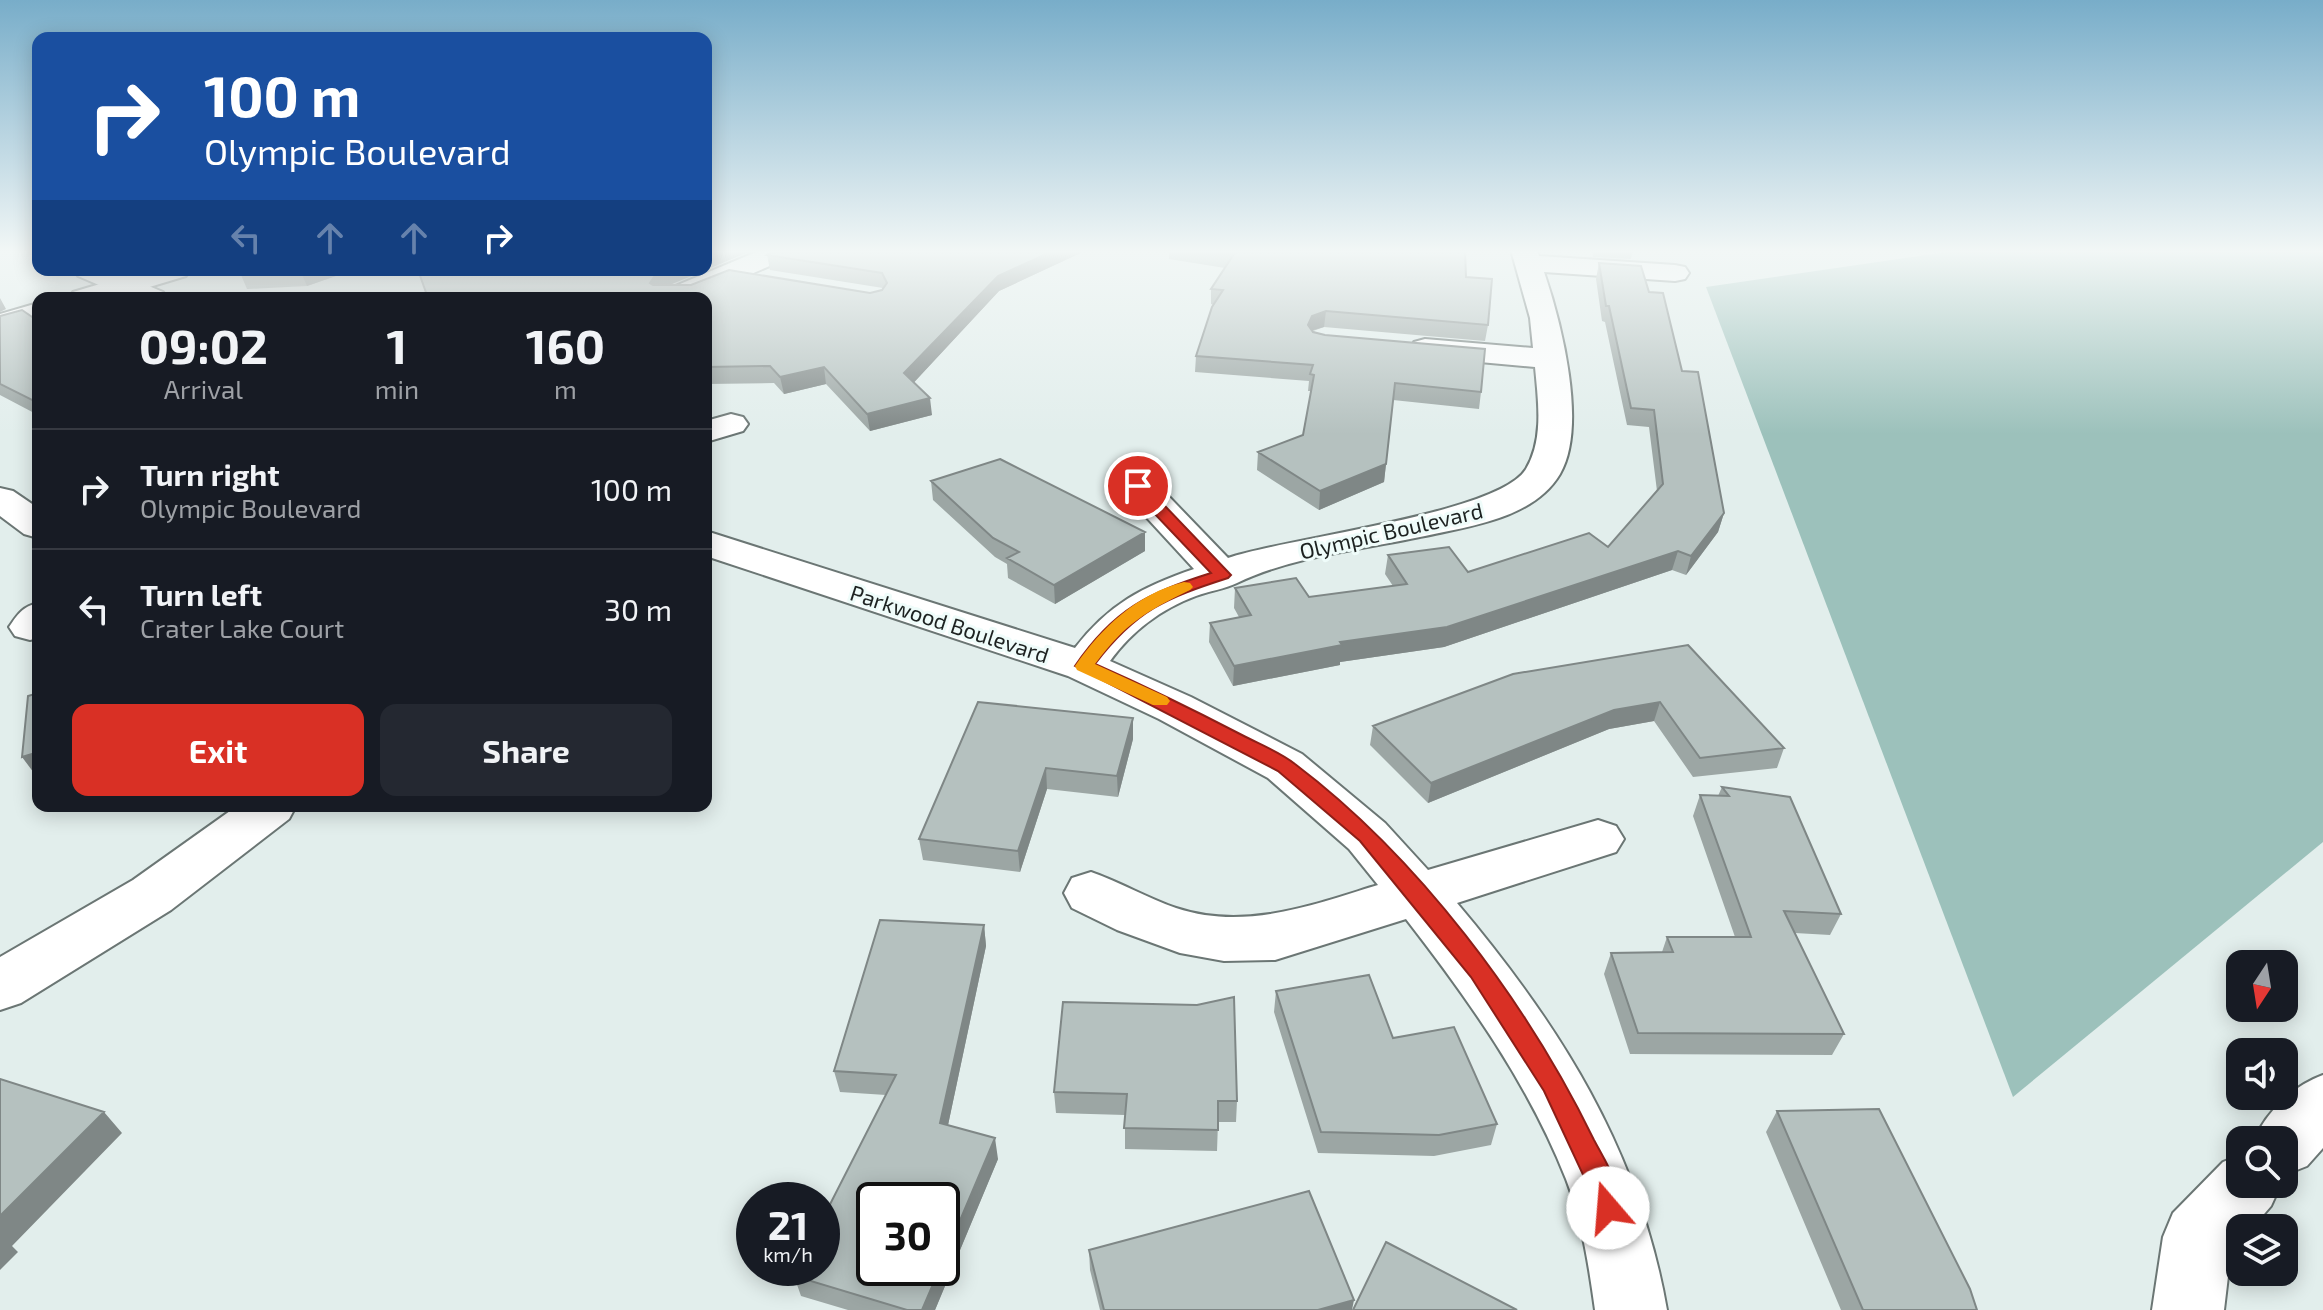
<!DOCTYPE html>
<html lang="en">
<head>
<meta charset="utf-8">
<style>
	body { margin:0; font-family:"Exo 2",sans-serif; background:#242831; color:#f1f3f6; height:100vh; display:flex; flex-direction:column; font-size:30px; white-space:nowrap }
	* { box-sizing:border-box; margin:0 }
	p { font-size:26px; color:#9ea1a6 }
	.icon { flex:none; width:44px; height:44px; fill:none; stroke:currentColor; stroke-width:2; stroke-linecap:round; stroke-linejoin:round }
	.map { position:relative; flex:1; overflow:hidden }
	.side { position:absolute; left:32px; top:292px; width:680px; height:520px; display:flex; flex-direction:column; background:#171b24; border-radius:16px; box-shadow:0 4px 20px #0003 }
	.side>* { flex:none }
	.top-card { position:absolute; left:32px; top:32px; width:680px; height:244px; border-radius:16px; box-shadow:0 4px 20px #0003; background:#1a4fa0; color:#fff; overflow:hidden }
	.needle { width:52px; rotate:192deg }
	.controls { position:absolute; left:2226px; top:950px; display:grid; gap:16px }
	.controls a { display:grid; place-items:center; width:72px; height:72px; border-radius:16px; background:#171b24; box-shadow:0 4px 20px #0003; font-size:40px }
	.speed { position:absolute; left:736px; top:1182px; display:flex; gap:16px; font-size:40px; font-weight:700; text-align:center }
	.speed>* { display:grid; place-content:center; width:104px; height:104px; border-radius:50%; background:#171b24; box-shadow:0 4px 20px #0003; line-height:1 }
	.speed small { font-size:20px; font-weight:400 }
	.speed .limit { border:4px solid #111; border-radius:12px; background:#fff; color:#111 }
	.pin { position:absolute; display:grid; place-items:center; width:68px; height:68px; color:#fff; margin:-34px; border:4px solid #fff; border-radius:50%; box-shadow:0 2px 8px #0007 }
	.me { position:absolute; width:88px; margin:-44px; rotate:342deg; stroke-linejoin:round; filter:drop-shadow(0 0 6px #0008) }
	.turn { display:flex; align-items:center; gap:28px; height:168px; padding:0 40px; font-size:36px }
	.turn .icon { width:104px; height:104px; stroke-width:2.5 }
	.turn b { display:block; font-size:56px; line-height:68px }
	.lanes { display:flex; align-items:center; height:76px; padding:0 40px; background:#0003; justify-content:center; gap:40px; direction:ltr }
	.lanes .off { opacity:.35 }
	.eta { display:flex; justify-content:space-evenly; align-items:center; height:136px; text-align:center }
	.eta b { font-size:48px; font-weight:700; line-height:56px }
	.button { display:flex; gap:16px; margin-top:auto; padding:16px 40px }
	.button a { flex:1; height:92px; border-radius:16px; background:#d93025; color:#fff; font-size:32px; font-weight:700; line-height:92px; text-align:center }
	.button a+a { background:#242831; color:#f1f3f6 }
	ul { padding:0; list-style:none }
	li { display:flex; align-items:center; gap:24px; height:120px; padding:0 40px; border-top:2px solid #363941 }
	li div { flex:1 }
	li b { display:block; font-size:30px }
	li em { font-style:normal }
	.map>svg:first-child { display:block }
</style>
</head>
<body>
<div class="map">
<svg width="2323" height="1310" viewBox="0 0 2323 1310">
	<rect width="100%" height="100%" fill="#e2eeec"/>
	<!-- green -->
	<path fill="#9cc1bb" d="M1960,250h363v592l-310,255 -307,-810z"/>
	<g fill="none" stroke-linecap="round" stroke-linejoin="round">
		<defs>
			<path id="minor" d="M761,250h36l-4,6 -98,42h-38l4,-6z
				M1511,250h26l2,6 136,9 10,2 4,6 -4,6 -10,2 -131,-9c17,50 44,154 16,202 -26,44 -89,52 -135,62 -61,13 -132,20 -188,47 -12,6 -28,8 -41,13 -35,13 -64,35 -86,65l81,36 111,57 83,69 43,47 170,-50 18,6 8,13 -8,13 -159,51c103,122 182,247 210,407h-72c-6,-43 -13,-90 -29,-131 -38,-96 -98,-180 -160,-260l-131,41 -51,1 -44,-8 -63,-23 -45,-22 -8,-15 8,-15 19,-6c29,10 56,26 85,36 69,23 136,-3 202,-23l-29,-36 -81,-71 -109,-59 -91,-43 -362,-120v-25l369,117c34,-44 67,-61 119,-79l-69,-75 -5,-8 5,-8 13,-3 13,3 77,80c57,-20 271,-44 298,-89 18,-30 12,-69 9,-102l-110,-10 -11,-3 -4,-6 4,-6 11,-3 108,9 -3,-30z
				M147,270h43l-4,6 -73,22h-44l4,-6z
				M38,303v18l-38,11v-18z
				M731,414l12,3 5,7 -5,7 -37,11v-21z
				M0,488l13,3 25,17v30l-14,-4 -24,-18z
				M38,603v35l-8,2 -15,-4 -6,-9c9,-13 13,-20 29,-24z
				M2323,1075v73l-16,18 -23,9v-35h-30c13,-29 39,-54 69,-65z
				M2240,1155v29h41l-10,22 -19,22h-12v13l-9,10 -7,59h-72l11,-73 10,-24 50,-51z"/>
			<path id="tertiary" d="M74,270h37l52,22 4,6h-38l-51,-22z
				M237,806h59l-7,13 -118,91 -150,93 -21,7v-53l133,-77z"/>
		</defs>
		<!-- minor casing -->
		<use href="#minor" stroke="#6b7674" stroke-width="4"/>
		<!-- tertiary casing -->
		<use href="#tertiary" stroke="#6b7674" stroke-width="4"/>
		<!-- minor -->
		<use href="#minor" fill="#fff" fill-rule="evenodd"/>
		<!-- tertiary -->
		<use href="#tertiary" fill="#fff" fill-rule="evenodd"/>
	</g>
	<!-- wall -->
	<path fill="#9ca6a4" d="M777,250h310l-88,41 -85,91 18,33 -62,16 -44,-47 -42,10 -10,-11 -68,1v-86h-278l241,-13 201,8 12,-3 1,-2 -113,-18 -3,-15z
		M1169,250h296l1,27 22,48 -3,16 -161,-14 -11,4 168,61 -2,17 -86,-9 -9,82 -65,28 -62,-40 1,-18 45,-17 8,-44h-3l1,-10 -114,-9 1,-16 18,-51 -3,-1v-15l14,-21 -56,-9z
		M1592,250h41l-2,9 -38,-2z
		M1599,263l50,29 33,79 42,142 -6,19 -32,43 -14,-5 -228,77 -104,15v3l-107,21 -24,-44 1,-19 29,-6 -5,-9 1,-20 74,9 84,-11 -8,-12 3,-19 80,17 140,-25 49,-56 -8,-64 -22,-2 -22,-103 -3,-1 -6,-42z
		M212,270h141l-46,16 -60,3 -6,-14 -20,1z
		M0,316l38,5v94l-38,-20z
		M931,481l214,70 -90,53 -47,-26 -1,-14 -12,-7 -62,-57z
		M1688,645l96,103 -7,20 -84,9 -39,-56 -45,8 -181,74 -58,-58 3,-19z
		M978,702l155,37 -15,58 -71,-8 -27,83 -97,-12 -4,-21z
		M1722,787l119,127 -11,21 -35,-2 49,101 -12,21 -202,-1 -26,-80 7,-21 51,-1 5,-15h68l-42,-121 7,-21 18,1z
		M984,925l2,21 -38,179 50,34 -63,151h-87l-47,-14 -7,-20 92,-181 -46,-3 -6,-21z
		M1276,991l117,47 104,86 -6,21 -57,11 -116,-3 -44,-141z
		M1063,1002l174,99 -1,21h-18l-1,29 -92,-2v-34l-69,-2 -2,-21z
		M1777,1111l200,199h-136l-75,-178z
		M1089,1250l263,60h-252l-10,-40z"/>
	<!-- shaded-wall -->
	<path fill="#7f8786" d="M714,250h39l-47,20v-17z
		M1055,250h32l-88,41 -92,99 -3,-17 94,-97z
		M300,270h53l-46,16z
		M666,270h40l-46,19 -10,-6 6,-9z
		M0,298l6,11 -6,3z
		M1326,311l-2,16 -14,4 -2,-6 4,-9z
		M824,367l2,17 -42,10 -4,-17z
		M930,398l2,17 -62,16 -3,-17z
		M1386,464l-2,18 -65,28 1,-19z
		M1724,513l-6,19 -32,43 5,-19z
		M1145,532v19l-90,53 -1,-19z
		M1678,551l-6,19 -228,77 -104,15v3l-107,21 1,-20 106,-24z
		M1660,702l-6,19 -45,8 -181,74 3,-20 183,-73z
		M1133,718v21l-15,58 -1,-21z
		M35,753l3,3 -1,21 -15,-20z
		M1046,768l1,21 -27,83 -2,-21z
		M984,925l2,21 -42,198 -4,-21z
		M104,1112l18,21 -110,113 6,6 -18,18v-54z
		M995,1138l3,21 -63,151h-13l18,-42h2v-5z
		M1354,1300l-2,10h-34z"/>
	<!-- building -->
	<path fill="#b5c1bf" stroke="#7f8786" stroke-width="2" d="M777,250h278l-57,26 -94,97 26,25 -63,16 -43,-47 -44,10 -10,-11 -64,1v-69h-87l-20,-3 -3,3h-168l-10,-28h248l-10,4 -6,9 3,2h38l38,-15 141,23 12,-3 5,-7 -5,-10 -115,-18z
		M1208,250h257l1,27 26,2 -4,46 -162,-14 -14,5 -4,9 5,7 12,3 160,14 -4,43 -86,-9 -9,81 -66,27 -62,-39 45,-17 11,-60 -4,-1 3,-9 -117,-9 16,-49 11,-17 -12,-1 23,-35z
		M1599,263l42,3 8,26 14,1 19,78 16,1 26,141 -33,43 -13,-5 -231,76 -107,15 2,3 -108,21 -24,-43 41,-8 -16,-27 61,-10 13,19 98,-13 -19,-29 61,-8 19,25 121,-39 19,14 55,-63 -9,-74 -23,-2 -22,-102h-3z
		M244,270h58l-62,4z
		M22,310l16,11v82l-38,-19v-68z
		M1000,459l145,73 -91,53 -47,-27 12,-6 -26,-14 -62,-57z
		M1688,645l96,103 -84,10 -40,-56 -46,8 -183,73 -58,-57 140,-52z
		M38,693v73l-3,1v-14l-13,4 6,-61z
		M978,702l155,16 -16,58 -71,-8 -28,83 -99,-12z
		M1722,787l68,10 51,117 -57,-3 60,123 -206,-1 -27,-80 62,-1 -6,-15h84l-51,-142 29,1z
		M880,920l104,5 -44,198 55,15 -53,125v-63h-68v68h66l-18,42h-15l-113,-34 4,-8h24v-48l74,-145 -62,-4z
		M1369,975l24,63 61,-11 43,97 -58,11 -118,-3 -45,-141z
		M1234,997l3,104h-19v29l-94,-2 3,-34 -73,-2 9,-90 134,3z
		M0,1079l104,33 -104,104z
		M1879,1109l91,180 7,21h-114l-86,-199z
		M1309,1191l45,109 -36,10h-214l-15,-60z
		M1386,1242l131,68h-164z"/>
	<!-- sky -->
	<linearGradient id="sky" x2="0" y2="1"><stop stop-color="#78adc9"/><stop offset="0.58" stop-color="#f2f7f6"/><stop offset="1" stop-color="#f2f7f6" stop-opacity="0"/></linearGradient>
	<rect width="2323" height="434" fill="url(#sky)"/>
	<!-- route -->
	<path fill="#d93025" stroke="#8d1f18" stroke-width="2" d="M1138,482l5,1 88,92 -3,3c-62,20 -92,32 -133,86 50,22 99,46 147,71 17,9 38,17 53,29 123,93 232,238 299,376 11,21 34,55 24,78l-10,4 -10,-4 -12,-37 -42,-90 -73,-114 -111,-136 -82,-70 -203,-105c39,-57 73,-73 136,-93l-79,-83 -2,-4z"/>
	<!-- slow -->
	<path fill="#f59e0b" d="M1184,582l6,1 3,4 -3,3c-45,22 -64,33 -95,74l72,33 3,4 -3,4h-14l-76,-35 -2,-4c27,-39 62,-72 109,-84z"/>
	<g text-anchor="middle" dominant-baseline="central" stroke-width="6" stroke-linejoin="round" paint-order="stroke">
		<!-- street labels -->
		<g font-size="22" fill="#1d2221" stroke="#effcfa">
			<text transform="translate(1391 530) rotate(-13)">Olympic Boulevard</text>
			<text transform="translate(950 623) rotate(18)">Parkwood Boulevard</text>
		</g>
	</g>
</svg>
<div class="controls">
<a><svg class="needle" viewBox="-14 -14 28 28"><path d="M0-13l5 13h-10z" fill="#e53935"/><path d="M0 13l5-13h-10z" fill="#9ea1a6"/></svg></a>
<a><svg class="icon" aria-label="sound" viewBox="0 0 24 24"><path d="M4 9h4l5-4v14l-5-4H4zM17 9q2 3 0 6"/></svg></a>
<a><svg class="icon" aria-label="search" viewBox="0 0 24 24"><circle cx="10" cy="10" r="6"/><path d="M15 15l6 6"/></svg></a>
<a><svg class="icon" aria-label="layers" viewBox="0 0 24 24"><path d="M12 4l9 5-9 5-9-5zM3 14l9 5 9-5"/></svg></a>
</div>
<div class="speed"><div>21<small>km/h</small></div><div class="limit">30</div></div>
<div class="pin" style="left:1138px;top:486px;background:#d93025"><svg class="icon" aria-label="arrive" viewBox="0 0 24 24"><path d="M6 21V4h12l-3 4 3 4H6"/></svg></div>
<svg class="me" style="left:1608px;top:1208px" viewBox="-20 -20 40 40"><circle r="19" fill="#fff"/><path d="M0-13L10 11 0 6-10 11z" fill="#d93025"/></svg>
<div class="top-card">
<div class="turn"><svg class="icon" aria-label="right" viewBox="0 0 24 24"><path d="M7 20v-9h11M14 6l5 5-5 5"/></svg><div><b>100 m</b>Olympic Boulevard</div></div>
<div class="lanes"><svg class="icon off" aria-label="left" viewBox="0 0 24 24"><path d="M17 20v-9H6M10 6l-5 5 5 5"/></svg><svg class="icon off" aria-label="ahead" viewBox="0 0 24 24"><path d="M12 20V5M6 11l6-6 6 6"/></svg><svg class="icon off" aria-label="ahead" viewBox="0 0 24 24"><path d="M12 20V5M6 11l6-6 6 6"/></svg><svg class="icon" aria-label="right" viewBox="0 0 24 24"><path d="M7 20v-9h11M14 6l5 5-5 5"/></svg></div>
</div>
<section class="side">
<div class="eta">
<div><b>09:02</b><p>Arrival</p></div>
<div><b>1</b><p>min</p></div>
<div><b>160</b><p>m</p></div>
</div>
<ul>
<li><svg class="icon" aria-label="right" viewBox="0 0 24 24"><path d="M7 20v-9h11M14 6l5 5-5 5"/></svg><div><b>Turn right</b><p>Olympic Boulevard</p></div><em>100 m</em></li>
<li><svg class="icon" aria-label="left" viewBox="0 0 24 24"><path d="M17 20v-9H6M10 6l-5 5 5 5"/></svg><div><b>Turn left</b><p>Crater Lake Court</p></div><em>30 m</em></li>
</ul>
<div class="button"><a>Exit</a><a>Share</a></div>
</section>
</div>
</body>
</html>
